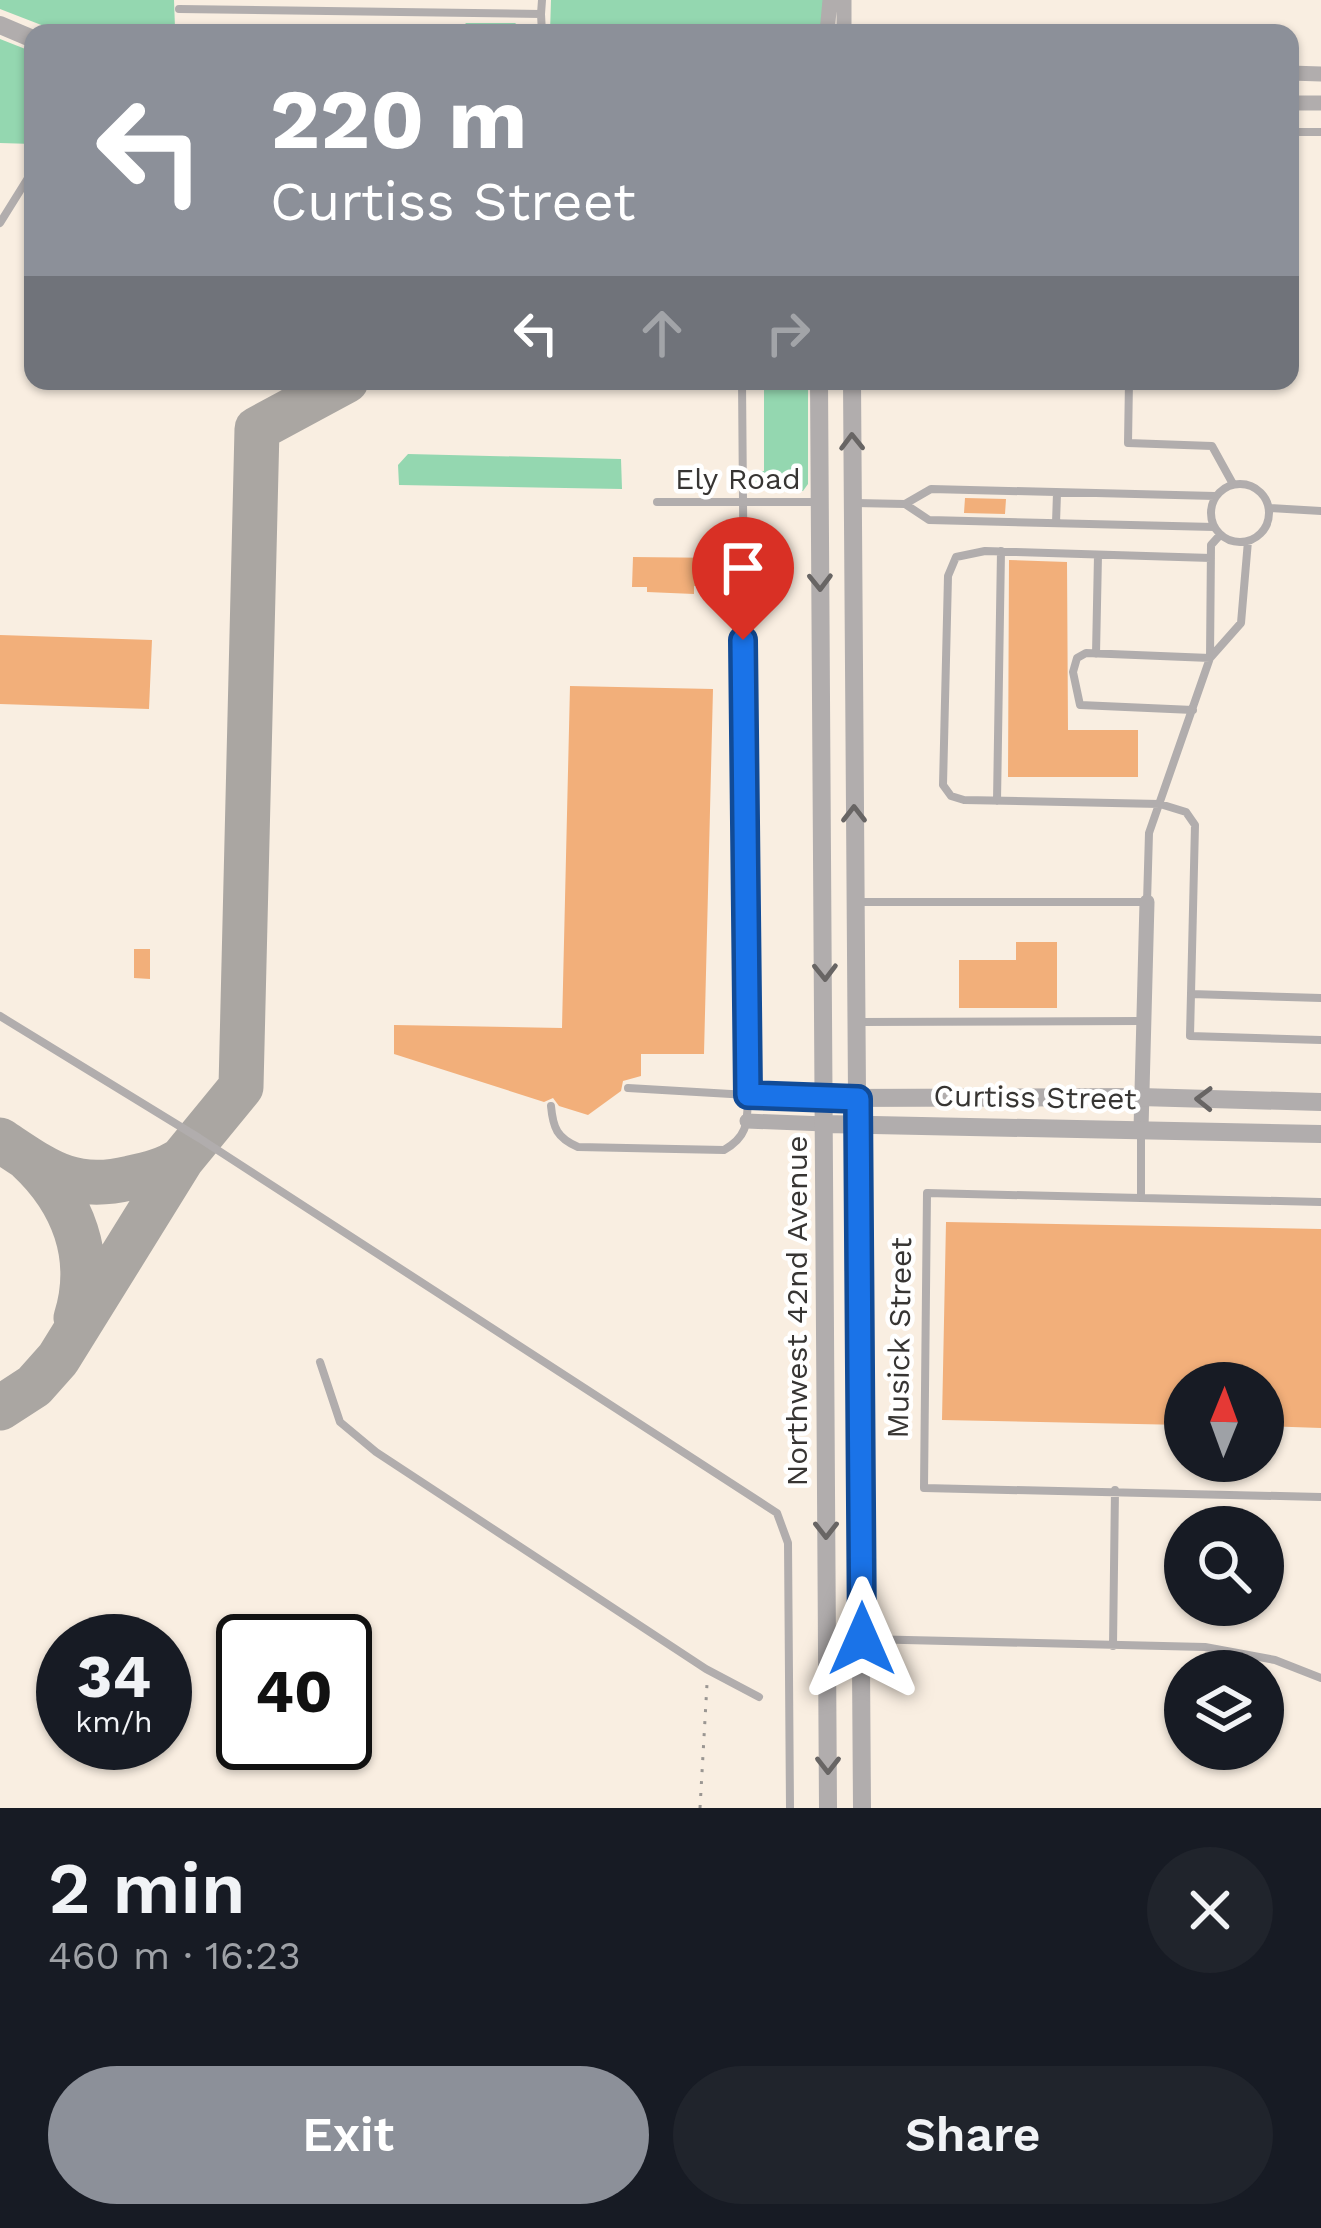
<!DOCTYPE html>
<html lang="en">
<head>
<meta charset="utf-8">
<style>
	body { margin:0; font-family:"Work Sans",sans-serif; background:#20242c; color:#f1f3f6; height:100vh; display:flex; flex-direction:column; font-size:45px; white-space:nowrap }
	* { box-sizing:border-box; margin:0 }
	p { font-size:39px; color:#9ea1a6 }
	.icon { flex:none; width:66px; height:66px; fill:none; stroke:currentColor; stroke-width:2; stroke-linecap:round; stroke-linejoin:round }
	.map { position:relative; height:1808px; overflow:hidden }
	.sheet { display:flex; flex-direction:column; background:#171b24; flex:1 }
	.sheet>* { flex:none }
	.banner { position:absolute; left:24px; top:24px; width:1275px; height:366px; border-radius:24px; box-shadow:0 3px 9px #0004; background:#8c9099; color:#fff; overflow:hidden }
	.needle { width:78px; rotate:1deg }
	.tools { position:absolute; left:1164px; top:1362px; display:grid; gap:24px }
	.tools a { display:grid; place-items:center; width:120px; height:120px; border-radius:50%; background:#171b24; box-shadow:0 3px 9px #0004; font-size:60px }
	.speed { position:absolute; left:36px; top:1614px; display:flex; gap:24px; font-size:60px; font-weight:700; text-align:center }
	.speed>* { display:grid; place-content:center; width:156px; height:156px; border-radius:50%; background:#171b24; box-shadow:0 3px 9px #0004; line-height:1 }
	.speed small { font-size:30px; font-weight:400 }
	.speed .limit { border:6px solid #111; border-radius:18px; background:#fff; color:#111 }
	.pin { position:absolute; display:grid; place-items:center; width:102px; height:102px; color:#fff; margin:-123px -51px; border-radius:50% 50% 50% 0; rotate:-45deg; box-shadow:0 0 12px #0007 }
	.pin .icon { rotate:45deg }
	.me { position:absolute; width:132px; margin:-66px; rotate:0deg; stroke-linejoin:round; filter:drop-shadow(0 0 9px #0008) }
	.turn { display:flex; align-items:center; gap:42px; height:252px; padding:0 48px; font-size:54px }
	.turn .icon { width:156px; height:156px; stroke-width:2.5 }
	.turn b { display:block; font-size:84px; line-height:102px }
	.lanes { display:flex; align-items:center; height:114px; padding:0 48px; background:#0003; justify-content:center; gap:60px; direction:ltr }
	.lanes .off { opacity:.35 }
	.round { display:grid; place-items:center; flex:none; width:126px; height:126px; border-radius:63px; background:#20242c }
	.head { display:flex; align-items:center; justify-content:space-between; height:204px; padding:0 48px }
	h1 { font-size:72px; font-weight:600; line-height:90px }
	.action { display:flex; gap:24px; margin-top:auto; padding:24px 48px }
	.action a { flex:1; height:138px; border-radius:72px; background:#8c9099; color:#fff; font-size:48px; font-weight:600; line-height:138px; text-align:center }
	.action a+a { background:#20242c; color:#f1f3f6 }
	.map>svg:first-child { display:block }
</style>
</head>
<body>
<div class="map">
<svg width="1321" height="1808" viewBox="0 0 1321 1808">
	<rect width="100%" height="100%" fill="#fef8f2"/>
	<!-- built -->
	<path fill="#f9eee1" fill-rule="evenodd" d="M0,0h1321v1808h-1321zM33,33h1257v348h-1257zM1185,1383h78v78h-78zM1185,1527h78v78h-78zM63,1641h102v102h-102zM243,1641h102v102h-102zM1185,1671h78v78h-78z"/>
	<!-- green -->
	<path fill="#94d7b0" d="M0,0h174l1,28 284,3 7,-8h49l13,10h-466l-62,-24z
		M551,0h273l-1,33h-273z
		M0,39l33,13v92l-33,-1z
		M764,381h44v103l-5,7 -34,1 -17,-11v-10h12z
		M408,454l213,5 1,30 -223,-4 -1,-20z"/>
	<g fill="none" stroke-linecap="round" stroke-linejoin="round">
		<!-- taxiway -->
		<path stroke="#aaa6a2" stroke-width="45" d="M0,1140c47,31 72,52 130,38 19,-4 36,-8 52,-19
			M28,1159c45,42 67,98 48,159
			M0,1408l34,-22 24,-27 124,-200 59,-72 16,-658 89,-48"/>
	</g>
	<!-- building -->
	<path fill="#f2af7a" d="M965,498l41,1 -1,15 -41,-1z
		M633,557l92,1v28h-31v8l-47,-2v-5h-15z
		M1009,560l58,2 1,168h70v47h-130z
		M0,635l152,5 -3,69 -149,-5z
		M570,686l143,3 -9,365h-63v22l-18,5 -2,10 -33,24 -29,-9 -6,-8 -9,4 -150,-48v-29l168,3z
		M1016,942h41v66h-98v-48h57z
		M134,949h16v30l-16,-1z
		M946,1222l375,7v199l-58,-2v-43h-78v42l-243,-5z"/>
	<g fill="none" stroke-linecap="round" stroke-linejoin="round">
		<!-- path -->
		<path stroke="#9a9692" stroke-width="3" stroke-dasharray="3 9" stroke-linecap="butt" d="M700,1808l7,-124"/>
		<!-- service -->
		<path stroke="#b1adad" stroke-width="8" d="M179,9l362,5 1,19
			M541,14l1,-14
			M1290,132h31
			M0,223l33,-53
			M742,381l6,712
			M1129,381l-1,62 84,3 21,38
			M1211 513a29 29 0 1 1 58 0a29 29 0 1 1-58 0Z
			M657,502h161
			M855,503l50,1 26,-15 284,7
			M905,504l24,16 285,7
			M1269,508l52,3
			M1056,523l1,-30
			M1211,558l-226,-7 -29,6 -8,19 -5,209 8,11 13,4 196,4 26,8 9,13 -5,211 131,4
			M1096,654l2,-99
			M1193,710l-113,-5 -7,-33 4,-14 9,-5 124,5 31,-35 7,-82
			M997,801l4,-250
			M857,902h290l2,-69 61,-175 1,-113 9,-10
			M1191,994l130,4
			M0,1016l199,122 578,375 11,30 2,265
			M859,1022l283,-1
			M551,1106c2,22 6,32 27,41l146,3c25,-14 23,-29 24,-55l-120,-7
			M1141,1134v64l-214,-5 -3,295 397,9
			M1141,1198l180,4
			M320,1362l20,60 36,30 330,217 53,28
			M863,1639l342,8 70,13 46,18
			M1113,1646l2,-156"/>
		<!-- minor -->
		<path stroke="#b1adad" stroke-width="15" d="M844,0v33
			M827,33l3,-33
			M1290,73l31,1
			M1290,103h31
			M748,1095l78,3
			M747,1121l78,3
			M1141,1129l6,-227"/>
		<!-- tertiary -->
		<path stroke="#b1adad" stroke-width="18" d="M0,25l33,14
			M819,381l9,1427
			M852,381l10,1427
			M826,1098l314,-1 181,5
			M825,1124l496,10"/>
	</g>
	<!-- one-way arrows -->
	<defs><path id="oneway-chevron" d="M-2-3.5L2.5 0L-2 3.5" fill="none" stroke-width="1.6" stroke-linecap="round" stroke-linejoin="round" transform="scale(3)"/></defs>
	<g stroke="#686564">
		<use href="#oneway-chevron" transform="translate(852 442) rotate(-91)"/>
		<use href="#oneway-chevron" transform="translate(820 582) rotate(89)"/>
		<use href="#oneway-chevron" transform="translate(854 814) rotate(-90)"/>
		<use href="#oneway-chevron" transform="translate(825 972) rotate(89)"/>
		<use href="#oneway-chevron" transform="translate(1204 1099) rotate(-179)"/>
		<use href="#oneway-chevron" transform="translate(826 1530) rotate(90)"/>
		<use href="#oneway-chevron" transform="translate(828 1765) rotate(90)"/>
	</g>
	<g fill="none" stroke-linecap="round" stroke-linejoin="round">
		<defs>
			<path id="route" d="M743,640l5,455 110,4 4,540"/>
		</defs>
		<!-- route casing -->
		<use href="#route" stroke="#114b97" stroke-width="30"/>
		<!-- route -->
		<use href="#route" stroke="#1a73e8" stroke-width="21"/>
	</g>
	<g text-anchor="middle" dominant-baseline="central" stroke-width="9" stroke-linejoin="round" paint-order="stroke">
		<!-- street labels -->
		<g font-size="30" fill="#373533" stroke="#fff">
			<text x="738" y="478">Ely Road</text>
			<text transform="translate(1035 1097) rotate(1)">Curtiss Street</text>
			<text transform="translate(796 1311) rotate(-90)">Northwest 42nd Avenue</text>
			<text transform="translate(899 1338) rotate(-89)">Musick Street</text>
		</g>
	</g>
</svg>
<div class="tools">
<a><svg class="needle" viewBox="-14 -14 28 28"><path d="M0-13l5 13h-10z" fill="#e53935"/><path d="M0 13l5-13h-10z" fill="#9ea1a6"/></svg></a>
<a><svg class="icon" aria-label="search" viewBox="0 0 24 24"><circle cx="10" cy="10" r="6"/><path d="M15 15l6 6"/></svg></a>
<a><svg class="icon" aria-label="layers" viewBox="0 0 24 24"><path d="M12 4l9 5-9 5-9-5zM3 14l9 5 9-5"/></svg></a>
</div>
<div class="speed"><div>34<small>km/h</small></div><div class="limit">40</div></div>
<div class="pin" style="left:743px;top:640px;background:#d93025"><svg class="icon" aria-label="arrive" viewBox="0 0 24 24"><path d="M6 21V4h12l-3 4 3 4H6"/></svg></div>
<svg class="me" style="left:862px;top:1639px" viewBox="-20 -20 40 40"><path d="M0-17L14 15 0 8-14 15z" fill="#1a73e8" stroke="#fff" stroke-width="4"/></svg>
<div class="banner">
<div class="turn"><svg class="icon" aria-label="left" viewBox="0 0 24 24"><path d="M17 20v-9H6M10 6l-5 5 5 5"/></svg><div><b>220 m</b>Curtiss Street</div></div>
<div class="lanes"><svg class="icon" aria-label="left" viewBox="0 0 24 24"><path d="M17 20v-9H6M10 6l-5 5 5 5"/></svg><svg class="icon off" aria-label="ahead" viewBox="0 0 24 24"><path d="M12 20V5M6 11l6-6 6 6"/></svg><svg class="icon off" aria-label="right" viewBox="0 0 24 24"><path d="M7 20v-9h11M14 6l5 5-5 5"/></svg></div>
</div>
</div>
<section class="sheet">
<div class="head"><div><h1>2 min</h1><p>460 m · 16:23</p></div><a class="round"><svg class="icon" aria-label="close" viewBox="0 0 24 24"><path d="M6 6l12 12M18 6L6 18"/></svg></a></div>
<div class="action"><a>Exit</a><a>Share</a></div>
</section>
</body>
</html>
